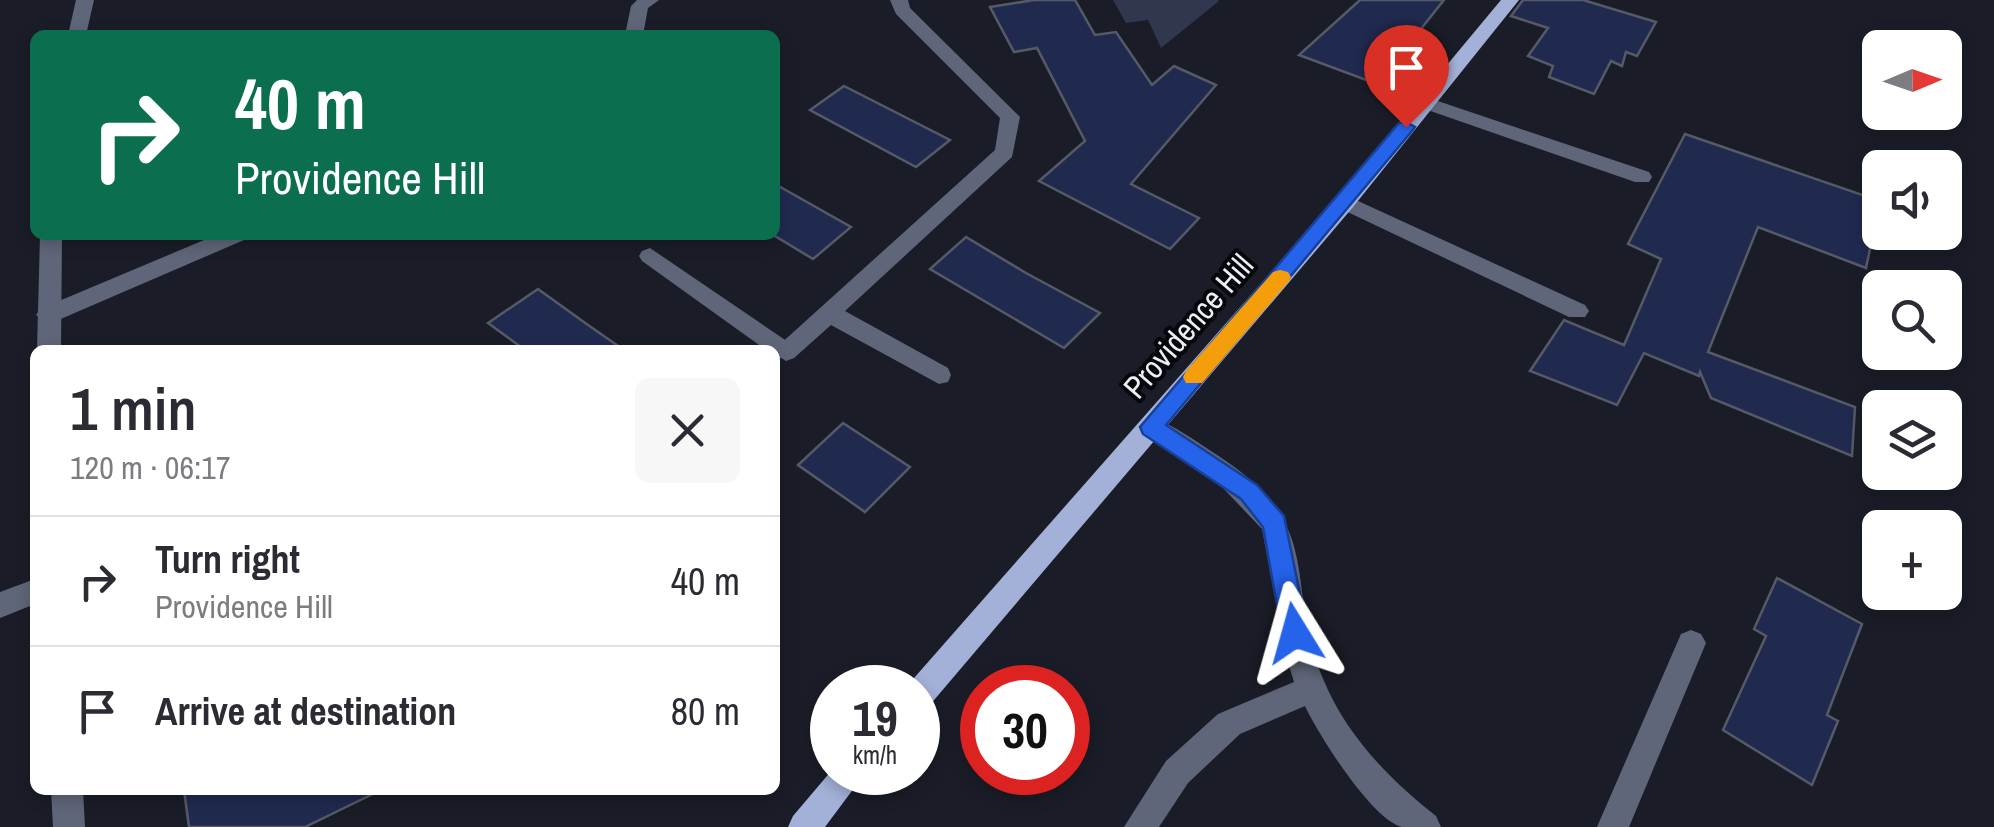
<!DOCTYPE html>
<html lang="en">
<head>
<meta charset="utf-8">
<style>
	body { margin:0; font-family:"Archivo Narrow",sans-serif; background:#f7f7f7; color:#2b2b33; height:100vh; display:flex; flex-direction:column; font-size:38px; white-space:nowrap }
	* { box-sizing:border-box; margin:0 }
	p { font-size:32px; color:#7c7c81 }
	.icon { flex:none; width:55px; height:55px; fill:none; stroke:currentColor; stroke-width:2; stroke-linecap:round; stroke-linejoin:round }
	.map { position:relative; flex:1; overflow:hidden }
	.side { position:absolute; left:30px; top:345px; width:750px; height:450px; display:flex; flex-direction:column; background:#fff; border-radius:15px; box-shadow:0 5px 15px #0003 }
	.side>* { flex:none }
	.top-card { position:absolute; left:30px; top:30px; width:750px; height:210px; border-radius:15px; box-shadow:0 5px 15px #0003; background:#0b6e4f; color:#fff; overflow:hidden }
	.needle { width:65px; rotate:88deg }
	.fabs { position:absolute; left:1862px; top:30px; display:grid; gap:20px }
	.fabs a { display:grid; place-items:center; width:100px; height:100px; border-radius:15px; background:#fff; box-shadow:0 5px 15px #0003; font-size:50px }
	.speed { position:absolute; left:810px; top:665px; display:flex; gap:20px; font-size:50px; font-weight:700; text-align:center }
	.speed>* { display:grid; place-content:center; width:130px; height:130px; border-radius:50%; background:#fff; box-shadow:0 5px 15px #0003; line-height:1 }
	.speed small { font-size:25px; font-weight:400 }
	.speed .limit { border:15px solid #d22; background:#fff; color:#111 }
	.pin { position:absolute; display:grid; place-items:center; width:85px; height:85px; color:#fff; margin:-102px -42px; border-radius:50% 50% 50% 0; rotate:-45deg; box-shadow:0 0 10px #0007 }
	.pin .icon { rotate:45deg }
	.me { position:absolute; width:110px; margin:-55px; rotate:352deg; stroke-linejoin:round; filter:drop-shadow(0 0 8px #0008) }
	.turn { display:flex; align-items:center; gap:35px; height:210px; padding:0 40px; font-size:45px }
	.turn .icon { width:130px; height:130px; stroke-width:2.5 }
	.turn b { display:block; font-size:70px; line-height:85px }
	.round { display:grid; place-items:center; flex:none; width:105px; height:105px; border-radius:15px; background:#f7f7f7 }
	.head { display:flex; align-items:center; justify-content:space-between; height:170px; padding:0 40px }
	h1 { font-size:60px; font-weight:600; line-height:75px }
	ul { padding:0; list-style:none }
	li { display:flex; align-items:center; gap:30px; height:130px; padding:0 40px; border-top:2px solid #e1e1e2 }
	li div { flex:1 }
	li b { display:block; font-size:38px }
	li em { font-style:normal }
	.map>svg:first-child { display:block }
</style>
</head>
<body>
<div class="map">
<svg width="1994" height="827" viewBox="0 0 1994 827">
	<rect width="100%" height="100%" fill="#1a1d27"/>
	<!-- green -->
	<path fill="#30374e" d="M1113,0h105l1,1 -58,47 -13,-28 -22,3z"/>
	<!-- building -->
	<path fill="#202a4f" stroke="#565a66" stroke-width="2.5" d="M1034,0h41l20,35 21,-3 36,53 22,-19 42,19 -85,99 68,34 -29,31 -131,-68 46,-40 -48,-93 -23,4 -24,-45z
		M1360,0h84l-67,84 -78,-29z
		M1523,0h60l73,22 -19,34 -11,-4 -4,14 -11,-5 -17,33 -45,-17 4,-11 -25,-10 20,-28 -37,-12z
		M844,86l106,54 -34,27 -106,-57z
		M1685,134l195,67 -14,67 -108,-41 -50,125 147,55 -3,49 -141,-58 -11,-26 -1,4 -55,-23 -27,52 -87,-34 34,-51 60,25 37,-86 -33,-15z
		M775,184l76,43 -38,32 -38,-23z
		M966,237l60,36 74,40 -36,35 -134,-79z
		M538,289l50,36 36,25h-99l-37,-27z
		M843,423l67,44 -45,45 -67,-47z
		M1777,578l85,46 -35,91 11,6 -26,64 -89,-55 43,-94 -12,-7z
		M184,790h197l-76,37h-116z"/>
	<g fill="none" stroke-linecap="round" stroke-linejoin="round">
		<!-- service -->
		<path fill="#606679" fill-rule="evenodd" d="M1345,195l240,110 4,6 -4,6h-16l-232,-110 -3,-5z
			M650,248l144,98 4,6 -4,6h-16l-3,-8h-9l-124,-89 -3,-5 3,-5z
			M1691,630l10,4 5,9 -77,184h-32l84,-193z"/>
		<!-- minor -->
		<path fill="#606679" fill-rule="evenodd" d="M637,0h22l-11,8 -5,27h-18l6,-29z
			M890,0h18l2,8 110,109 -8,40 -167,154 103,57 3,7 -3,7 -9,2 -108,-59 -37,33 -8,3 -11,-7 3,-8 217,-196 5,-32 -104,-104z
			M1426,97l223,75 3,5 -3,5h-14l-216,-75 -3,-4z
			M216,235h31l-3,5 -188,81 -8,3 -12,-9 4,-6z
			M1151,417c23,8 46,25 66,38 112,72 65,126 107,226 23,55 66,99 112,135l5,11c-12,0 -27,0 -39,0 -30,-7 -84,-93 -97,-121l-65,28 -52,49 -29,44h-35l42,-66 52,-47 76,-32 -8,-26 -24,-127 -39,-41 -81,-54 -4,-7 4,-7z
			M35,579v25l-35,14v-26z"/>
		<!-- tertiary -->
		<path fill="#606679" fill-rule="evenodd" d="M76,0h18l-8,35h-18z
			M40,235h22l-1,115h-24z
			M51,790h32l2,37h-32z"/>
		<!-- primary -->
		<path fill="#a3b1d8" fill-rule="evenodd" d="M1501,0h18l-166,207 -424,499 -11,4v-22l-11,-2 430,-489z
			M832,770l34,2 -41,55h-37l5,-11z"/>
	</g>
	<!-- route -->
	<path fill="#2563eb" stroke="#184099" stroke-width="2.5" d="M1406,122l9,5 -3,4 -246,294 91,60 27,31 24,117 -4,8 -9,4 -10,-4 -3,-8 -19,-106 -22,-28 -98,-65 -3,-7 259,-304z"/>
	<!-- slow -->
	<path fill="#f59e0b" d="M1280,270l8,2 3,5 -3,5 -86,101h-16l-3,-6 3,-6 87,-99z"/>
	<g text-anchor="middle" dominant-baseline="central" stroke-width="8" stroke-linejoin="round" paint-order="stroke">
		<!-- street labels -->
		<g font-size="32" fill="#ebeef5" stroke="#06070b">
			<text transform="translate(1188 326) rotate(-49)">Providence Hill</text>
		</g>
	</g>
</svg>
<div class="fabs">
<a><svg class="needle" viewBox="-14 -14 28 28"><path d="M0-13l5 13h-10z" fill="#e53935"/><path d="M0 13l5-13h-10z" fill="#7c7c81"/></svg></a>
<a><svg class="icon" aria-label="sound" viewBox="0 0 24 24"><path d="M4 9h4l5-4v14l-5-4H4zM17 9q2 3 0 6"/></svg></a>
<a><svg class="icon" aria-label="search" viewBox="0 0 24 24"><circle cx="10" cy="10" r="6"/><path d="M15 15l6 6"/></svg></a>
<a><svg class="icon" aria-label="layers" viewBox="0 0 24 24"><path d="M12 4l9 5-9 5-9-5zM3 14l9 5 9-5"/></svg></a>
<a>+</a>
</div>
<div class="speed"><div>19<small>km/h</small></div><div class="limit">30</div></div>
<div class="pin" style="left:1406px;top:127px;background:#d93025"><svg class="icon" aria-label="arrive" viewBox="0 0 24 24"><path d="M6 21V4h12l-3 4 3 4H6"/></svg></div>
<svg class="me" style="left:1295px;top:633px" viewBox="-20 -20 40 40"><path d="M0-17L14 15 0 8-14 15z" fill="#2563eb" stroke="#fff" stroke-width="4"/></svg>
<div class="top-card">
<div class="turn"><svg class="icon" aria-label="right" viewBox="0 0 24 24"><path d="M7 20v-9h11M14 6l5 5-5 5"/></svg><div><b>40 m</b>Providence Hill</div></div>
</div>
<section class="side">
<div class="head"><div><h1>1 min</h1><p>120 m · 06:17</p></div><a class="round"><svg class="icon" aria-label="close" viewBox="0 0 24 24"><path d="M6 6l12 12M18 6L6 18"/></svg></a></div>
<ul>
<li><svg class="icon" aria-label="right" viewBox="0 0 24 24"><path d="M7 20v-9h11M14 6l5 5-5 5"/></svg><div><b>Turn right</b><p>Providence Hill</p></div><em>40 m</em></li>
<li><svg class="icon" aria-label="arrive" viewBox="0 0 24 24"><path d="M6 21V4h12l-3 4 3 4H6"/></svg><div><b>Arrive at destination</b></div><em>80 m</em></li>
</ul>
</section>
</div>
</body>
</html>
